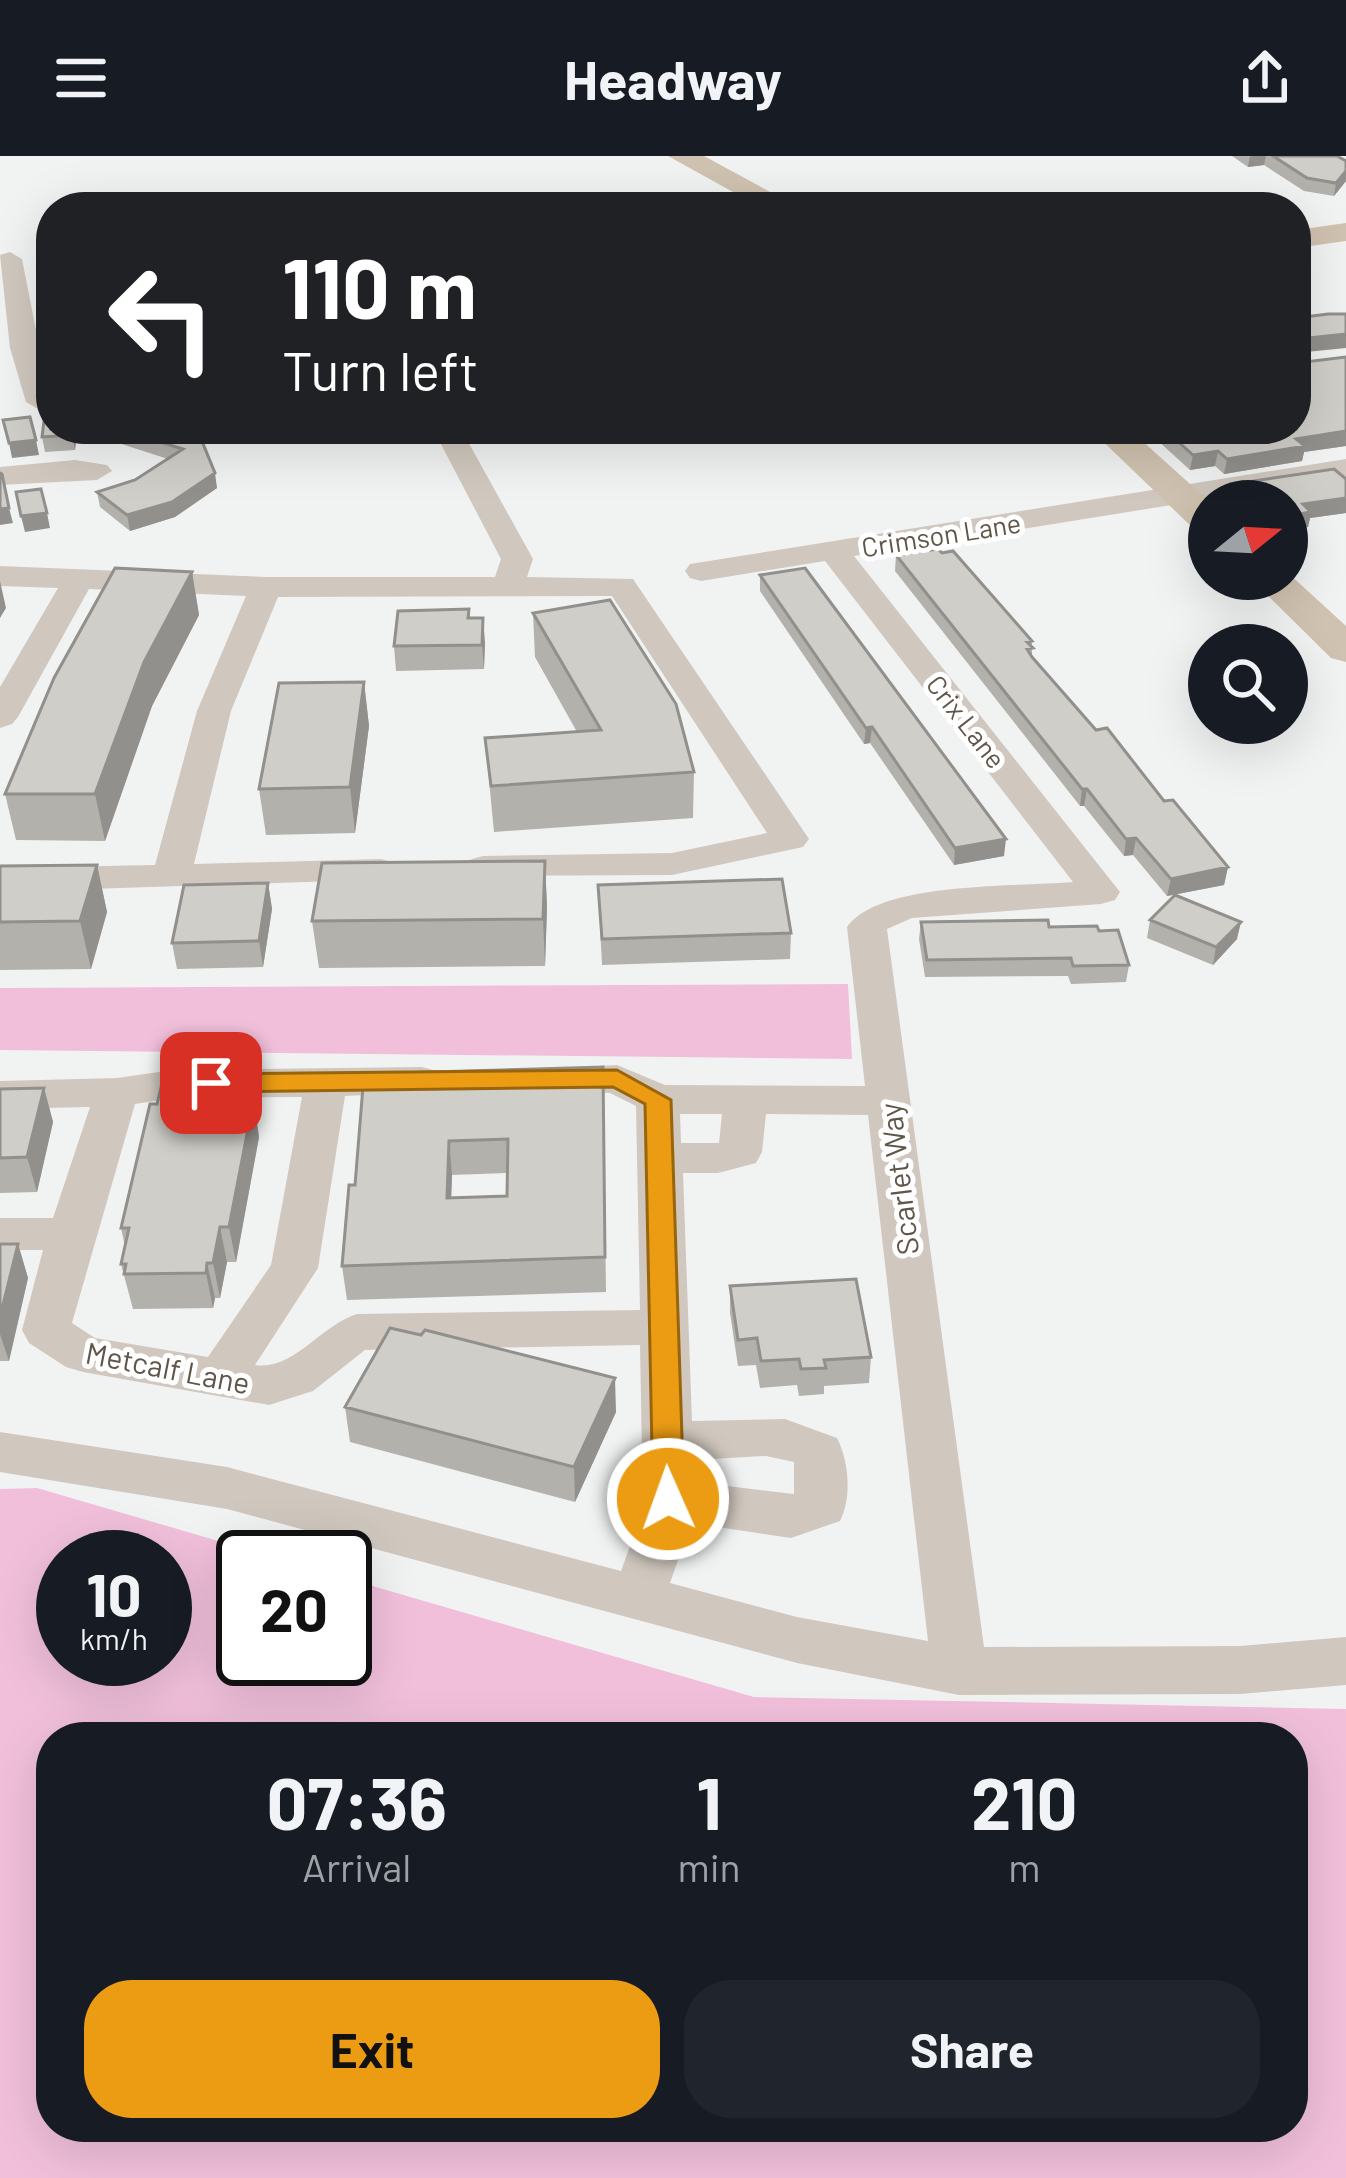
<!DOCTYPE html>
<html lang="en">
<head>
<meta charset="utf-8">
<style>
	body { margin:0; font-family:Barlow,sans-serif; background:#20242c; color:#f1f3f6; height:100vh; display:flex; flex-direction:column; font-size:45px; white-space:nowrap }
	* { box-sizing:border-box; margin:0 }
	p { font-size:39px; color:#9ea1a6 }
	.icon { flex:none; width:66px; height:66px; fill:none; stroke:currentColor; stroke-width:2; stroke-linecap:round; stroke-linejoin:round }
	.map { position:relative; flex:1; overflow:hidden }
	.panel { position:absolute; left:36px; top:1566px; width:1272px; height:420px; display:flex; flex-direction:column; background:#171b24; border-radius:48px; box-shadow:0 12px 48px #0002 }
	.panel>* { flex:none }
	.guide { position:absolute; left:36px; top:36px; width:1275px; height:252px; border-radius:48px; box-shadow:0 12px 48px #0002; background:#202124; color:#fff; overflow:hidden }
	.needle { width:78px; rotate:72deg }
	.fabs { position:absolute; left:1188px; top:324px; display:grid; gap:24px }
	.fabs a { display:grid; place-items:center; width:120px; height:120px; border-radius:50%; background:#171b24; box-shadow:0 12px 48px #0002; font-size:60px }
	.speed { position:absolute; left:36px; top:1374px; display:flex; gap:24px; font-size:60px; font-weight:700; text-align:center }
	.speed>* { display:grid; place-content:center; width:156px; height:156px; border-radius:50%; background:#171b24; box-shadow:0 12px 48px #0002; line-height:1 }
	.speed small { font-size:30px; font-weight:400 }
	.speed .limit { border:6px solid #111; border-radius:18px; background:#fff; color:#111 }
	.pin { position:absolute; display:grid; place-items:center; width:102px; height:102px; color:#fff; margin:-51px; border-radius:24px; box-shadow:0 6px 18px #0006 }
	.me { position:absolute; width:132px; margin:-66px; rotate:358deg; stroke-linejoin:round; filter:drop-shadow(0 0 9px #0008) }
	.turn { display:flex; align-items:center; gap:42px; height:252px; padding:0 48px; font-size:54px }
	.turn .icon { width:156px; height:156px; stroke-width:2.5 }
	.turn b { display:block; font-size:84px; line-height:102px }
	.eta { display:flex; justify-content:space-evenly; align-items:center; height:204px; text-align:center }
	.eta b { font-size:72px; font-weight:700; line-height:84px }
	.button { display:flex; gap:24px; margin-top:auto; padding:24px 48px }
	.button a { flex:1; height:138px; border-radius:48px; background:#eb9c13; color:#111; font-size:48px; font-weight:700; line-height:138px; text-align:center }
	.button a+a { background:#20242c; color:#f1f3f6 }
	header { display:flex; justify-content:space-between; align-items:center; height:156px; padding:0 48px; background:#171b24; font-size:54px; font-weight:700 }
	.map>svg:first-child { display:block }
</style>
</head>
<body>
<header><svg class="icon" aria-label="menu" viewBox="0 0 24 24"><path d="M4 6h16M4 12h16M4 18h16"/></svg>Headway<svg class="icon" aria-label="share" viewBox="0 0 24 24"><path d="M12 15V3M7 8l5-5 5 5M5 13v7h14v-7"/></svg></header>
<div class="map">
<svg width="1346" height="2022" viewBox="0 0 1346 2022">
	<rect width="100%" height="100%" fill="#f1f3f3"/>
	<!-- green -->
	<path fill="#f1bfda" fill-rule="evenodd" d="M848,828l4,75 -852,-9v-62z
		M37,1332l236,69h-30v102h102v-81l409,119 592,12v469h-1346v-689zM63,1401h102v102h-102zM51,1581h1242v390h-1242z"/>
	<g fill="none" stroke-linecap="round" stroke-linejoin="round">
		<!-- minor -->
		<path fill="#d0c8be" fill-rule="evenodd" d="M10,96l12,7 29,147 -11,4 -14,-8 -16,-54 -10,-93z
			M433,273h28l72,130 -6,18 106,2 176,260 -6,8 -131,28 -203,1 -5,-8 5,-8 14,-4 189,-3 95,-20 -155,-237 -334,1 -47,114 -37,153 187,-5 14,4 5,8 -5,8 -395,13v-24l155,-3 42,-154 49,-115 -157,-7 -71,128 -6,7 -12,4v-41l58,-99 -58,-2v-20l266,11h229l6,-18z
			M1346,303v18l-492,79 266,336 -5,8 -14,4 -189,14 -25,11 97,718 256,-1 106,-9v48l-106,9 -281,1 -162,-32 -570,-154 -227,-37v-40l227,35 394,104 22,-61 -3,-165 -275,5 -52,41 -44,14 -186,-33 -17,-5 -37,-24 -7,-13 21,-80h-43v-32h53l37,-111 -90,2v-28l117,-3 56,-8 249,-3 15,4 7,10 -7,10 -92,5 -27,172 -63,97c38,6 66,-40 102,-51l283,-4 -4,-204 -26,-13 -83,-3 -7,-10 7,-10 90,-5 48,20 200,1 -18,-159c32,-46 172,-40 226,-45l-248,-321 -124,20 -11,-3 -5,-7 5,-7zM302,941l-31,168 -63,92 -113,-19 -23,-15 63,-219 38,-6zM680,958h42l-3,29h-38zM766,958l102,1 60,526 -131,-24 -127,-34 21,-60 100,15 49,-17c12,-23 9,-60 -3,-83l-52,-19 -93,2 -9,-248h35l38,-10 6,-11zM766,1300l28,6v32l-100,-12 -1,-22z
			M75,304l32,5 5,6 -15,9 -97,5v-18z"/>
		<!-- major -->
		<path fill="#d0c2b0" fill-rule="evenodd" d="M668,0h36l94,51h-38z
			M1346,67v18l-50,7v-18z
			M1090,273h39l80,72v33l-14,-4z
			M1287,416l59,54v36l-15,-4 -80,-79h36z"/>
	</g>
	<!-- wall -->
	<path fill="#b3b1ac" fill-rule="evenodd" d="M1232,0h105l9,5v20l-12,15 -30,-5 -40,-26 -16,2z
		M1346,201v89l-42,6 -2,9 -78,13 -9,-8 -25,4 -45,-41h151z
		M51,273h146l20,59 -42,29 -45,14 -30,-24 -3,-15 38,-12 33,-21 -90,-29 -3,20 -30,2 -3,-15z
		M1346,323v34l-36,5 -2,9 -21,-26h-40v-5h4l3,-15z
		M896,399l136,86v17l64,72 132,137 -4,18 -57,11 -34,-41 -9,1 -40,-50h-4l-185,-235z
		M192,416l7,43 -47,91 -47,135 -89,-1 -11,-46z
		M760,419l244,281 -50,9 -84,-122 -6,1 -104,-153z
		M469,453l1,9 15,24 -1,27 -88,2 -2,-25z
		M533,457l161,159 -1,46 -199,14 -9,-94 92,-6 -42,-75z
		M364,526l5,44 -14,107 -89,2 -7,-46z
		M545,705l2,47 -2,58 -226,2 -7,-47z
		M97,709l10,47 -16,57 -91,1v-104z
		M268,727l4,26 -9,58 -86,2 -5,-26z
		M598,729l193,48 -1,26 -188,6z
		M1150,764l87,19 -24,26 -66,-27z
		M921,766l178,9 30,34 -3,17 -55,2 -3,-8 -143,1 -6,-38z
		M603,911l3,225 -259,8 -5,-34 13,-81zM507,1017v23l-56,2 1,-23z
		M246,918l9,34 4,29 -23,125h-9l-7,36h-5l-2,10 -80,1 -12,-45 4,-18 -4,-18z
		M44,932l9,34 -16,70 -37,1v-104z
		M0,1088h18l10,34 -19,83h-9z
		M730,1130l141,71 -2,26 -45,3v8l-25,2 -2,-11 -37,3 -4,-23 -18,1 -8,-53z
		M421,1179l195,77 -41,90 -225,-60 -5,-35z"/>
	<!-- shaded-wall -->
	<path fill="#92908c" d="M1250,0h16l-2,9 -16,2z
		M1346,15v10l-12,15 2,-13z
		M1346,178v14l-50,5 2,-14z
		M73,273h4l-2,21 -3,-15z
		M297,273h43l1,7 -43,6z
		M1346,275v15l-42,6 -2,9 -78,13 3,-15 69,-20z
		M36,284l3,15 -27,3 -3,-15z
		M1218,295l-3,15 -25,4 3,-15z
		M215,317l2,15 -42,29 -45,14 -3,-16z
		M1346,342v15l-36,5 -2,9 -21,4v-15l16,-12z
		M9,352l4,15 -13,2v-16z
		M47,357l3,15 -25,4 -4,-16z
		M192,416l7,43 -47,91 -47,135 -10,-47 49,-132z
		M0,425l6,27 -6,10z
		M483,462l2,24 -1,27 -2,-24z
		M364,526l5,44 -14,107 -5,-46z
		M872,571l-2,16 -6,1 2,-16z
		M1082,633h5l-3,17h-4z
		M1136,682l-3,17 -9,1 2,-17z
		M1006,683l-2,17 -50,9 1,-17z
		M545,705l2,47 -2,58 -2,-47z
		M97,709l10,47 -16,57 -11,-48z
		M1228,711l-4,18 -57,11 4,-17z
		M268,727l4,26 -9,58 -4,-26z
		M1241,766l-4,17 -24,26 3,-18z
		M245,912l2,14 2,-8 10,63 -23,125 -7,-35 14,-124z
		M44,932l9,34 -16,70 -10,-35z
		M449,985l3,34 -2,58 -3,-35z
		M220,1071l7,35 -7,36 -7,-35z
		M18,1088l10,34 -19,83 -9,-27v-17z
		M207,1107l8,35 -2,10 -7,-35z
		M615,1222l1,34 -41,90 -1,-35z"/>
	<!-- building -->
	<path fill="#d0cec8" stroke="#92908c" stroke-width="3" fill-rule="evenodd" d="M1273,0h64l9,5v10l-10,12 -29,-5z
		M1328,158h18v20l-48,5 -2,23v-44z
		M1346,201v74l-50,8 9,7 -78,13 -9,-8 -25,4 -29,-26h132v-66z
		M45,257h6v16h22l-1,6 -30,2z
		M30,261l6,23 -27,3 -6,-23z
		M118,273h79l18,44 -43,29 -45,13 -30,-23 38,-12 48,-31z
		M1334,313l12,10v19l-43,6 8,8 -24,4v-15h-34l-6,-5 21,-3 -14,-12z
		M0,317l2,1 7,34 -9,1z
		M41,333l6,24 -26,3 -5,-24z
		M938,393l4,4 11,-2 79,90 -5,1 6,6 -6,1 5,8 64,73 11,-2 57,73 9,-1 55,67 -57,12 -35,-41 -10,1 -39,-50h-5l-186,-234z
		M115,412l77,4 -48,90 -49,132h-90l49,-116z
		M805,412l201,271 -51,9 -83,-121 -6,1 -106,-153z
		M610,444l66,104 18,68 -203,14 -6,-48 116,-8 -68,-117z
		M469,453l-1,9h15l-1,27 -88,1 4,-35z
		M364,526l-14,105 -91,2 20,-106z
		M545,705l-2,58 -231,2 10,-58z
		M97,709l-17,56 -80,1v-56z
		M782,723l9,54 -189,6 -4,-54z
		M268,727l-9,58 -87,2 12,-58z
		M1175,739l66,27 -25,25 -66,-27z
		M1048,764l1,7 48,-1 2,5 19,-1 11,35 -56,1 -2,-8 -144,2 -6,-38z
		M603,911l2,190 -263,9 7,-81h6l9,-111zM508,983l-1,57 -60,2 2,-57z
		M172,912h73l-1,6h5l-6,29h10l-24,124h-9l-7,36h-6l-1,10 -82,1 2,-10h-5l8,-36h-8l29,-124h7l7,-29h6z
		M44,932l-17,69 -27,1v-69z
		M0,1088h18l-18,73z
		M856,1123l15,78 -47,3 2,8 -25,1 -2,-10 -38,2 -4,-23 -19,2 -8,-54z
		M390,1172l31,7 4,-5 190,48 -41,89 -229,-60z"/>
	<!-- route -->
	<path fill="#eb9c13" stroke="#99650c" stroke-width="3" d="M617,914l54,30 13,399 -4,9 -12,4 -11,-4 -4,-9 -8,-395 -32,-17 -402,5 -13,-9 13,-9z"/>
	<g text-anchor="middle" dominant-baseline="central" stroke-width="10" stroke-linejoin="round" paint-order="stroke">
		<!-- far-street labels -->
		<g font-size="27" fill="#5f5548" stroke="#fff">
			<text transform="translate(941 378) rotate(-9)">Crimson Lane</text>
			<text transform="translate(967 565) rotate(52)">Crix Lane</text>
		</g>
		<!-- street labels -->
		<g font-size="30" fill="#5f5548" stroke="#fff">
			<text transform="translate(898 1023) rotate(-97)">Scarlet Way</text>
			<text transform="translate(168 1211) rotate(11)">Metcalf Lane</text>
		</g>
	</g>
</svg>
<div class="fabs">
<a><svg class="needle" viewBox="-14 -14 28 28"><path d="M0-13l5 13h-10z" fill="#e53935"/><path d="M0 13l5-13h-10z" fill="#9ea1a6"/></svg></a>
<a><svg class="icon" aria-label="search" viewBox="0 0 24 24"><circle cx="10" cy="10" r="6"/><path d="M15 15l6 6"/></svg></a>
</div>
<div class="speed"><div>10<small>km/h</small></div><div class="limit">20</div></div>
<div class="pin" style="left:211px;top:927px;background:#d93025"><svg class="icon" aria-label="arrive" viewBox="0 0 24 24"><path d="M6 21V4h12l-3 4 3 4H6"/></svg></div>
<svg class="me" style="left:668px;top:1343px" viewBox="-20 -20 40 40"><circle r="17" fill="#eb9c13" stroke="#fff" stroke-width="3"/><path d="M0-11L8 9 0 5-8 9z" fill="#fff"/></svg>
<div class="guide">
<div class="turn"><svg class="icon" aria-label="left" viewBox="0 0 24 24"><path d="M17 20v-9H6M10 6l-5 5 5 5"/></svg><div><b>110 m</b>Turn left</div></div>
</div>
<section class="panel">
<div class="eta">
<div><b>07:36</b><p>Arrival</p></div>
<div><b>1</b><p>min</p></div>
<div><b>210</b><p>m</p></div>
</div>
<div class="button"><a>Exit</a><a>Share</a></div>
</section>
</div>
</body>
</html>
